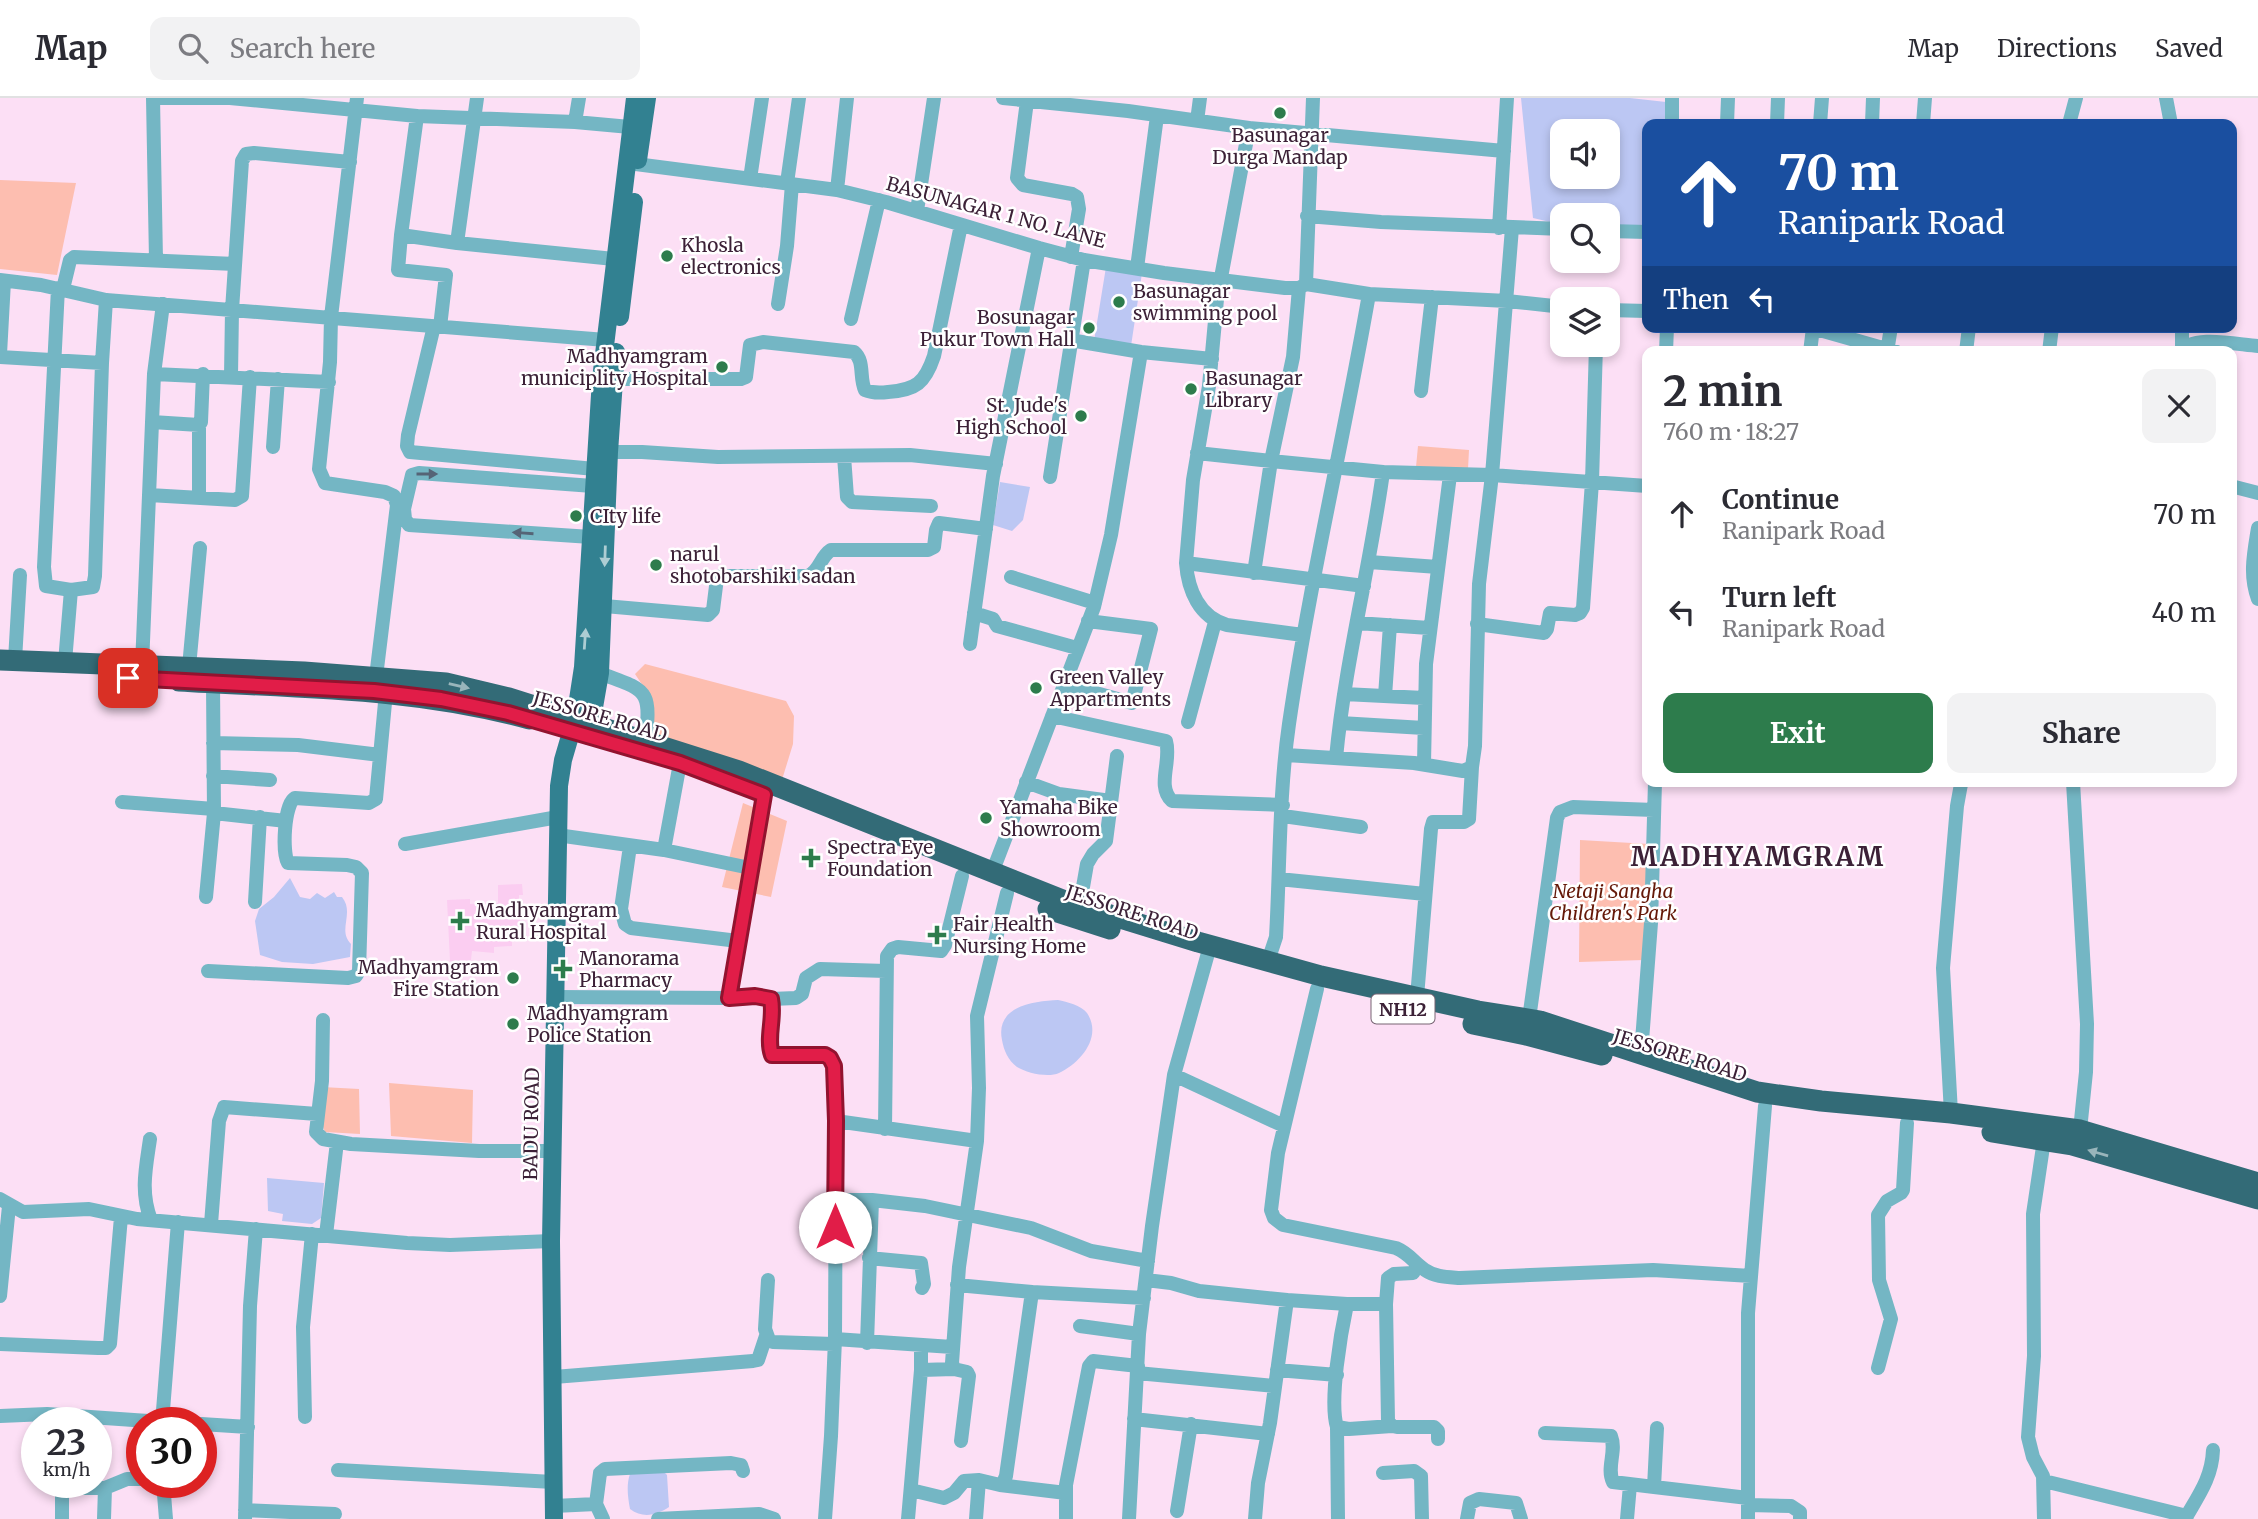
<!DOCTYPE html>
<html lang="en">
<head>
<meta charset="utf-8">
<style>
	body { margin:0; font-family:Merriweather,serif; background:#f2f2f3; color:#2b2b33; height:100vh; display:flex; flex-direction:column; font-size:26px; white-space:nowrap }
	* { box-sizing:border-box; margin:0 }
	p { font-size:23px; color:#7c7c81 }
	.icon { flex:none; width:38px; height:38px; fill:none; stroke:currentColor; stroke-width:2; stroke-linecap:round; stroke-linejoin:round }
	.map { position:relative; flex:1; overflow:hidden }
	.sheet { position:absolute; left:1642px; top:248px; width:595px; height:441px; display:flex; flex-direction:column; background:#fff; border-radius:14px; box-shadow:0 4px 10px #0003 }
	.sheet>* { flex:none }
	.guide { position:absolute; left:1642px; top:21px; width:595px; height:214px; border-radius:14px; box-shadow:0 4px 10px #0003; background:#1a4fa0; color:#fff; overflow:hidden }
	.fabs { position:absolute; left:1550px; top:21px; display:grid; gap:14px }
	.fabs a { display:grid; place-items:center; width:70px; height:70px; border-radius:14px; background:#fff; box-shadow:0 4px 10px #0003; font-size:35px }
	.speed { position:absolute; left:21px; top:1309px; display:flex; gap:14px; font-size:35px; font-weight:700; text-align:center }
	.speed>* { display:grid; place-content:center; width:91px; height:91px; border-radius:50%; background:#fff; box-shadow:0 4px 10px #0003; line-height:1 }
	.speed small { font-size:18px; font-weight:400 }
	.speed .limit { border:10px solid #d22; background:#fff; color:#111 }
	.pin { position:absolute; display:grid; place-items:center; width:60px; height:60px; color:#fff; margin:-30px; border-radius:14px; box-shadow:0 4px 10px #0006 }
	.me { position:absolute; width:77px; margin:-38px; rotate:0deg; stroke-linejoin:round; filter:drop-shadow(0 0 5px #0008) }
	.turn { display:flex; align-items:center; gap:24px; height:147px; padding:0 21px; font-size:32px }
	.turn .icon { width:91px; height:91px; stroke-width:2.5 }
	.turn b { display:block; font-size:49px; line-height:60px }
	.then { display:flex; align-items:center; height:66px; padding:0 21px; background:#0003; gap:14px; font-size:26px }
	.round { display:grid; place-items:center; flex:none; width:74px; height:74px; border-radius:14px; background:#f2f2f3 }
	.overview { display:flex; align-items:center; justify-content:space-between; height:119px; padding:0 21px }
	h1 { font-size:42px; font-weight:700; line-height:52px }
	.action { display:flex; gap:14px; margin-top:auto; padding:14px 21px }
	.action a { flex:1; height:80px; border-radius:14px; background:#2d7c4c; color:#fff; font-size:28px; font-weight:700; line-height:80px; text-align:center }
	.action a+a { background:#f2f2f3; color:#2b2b33 }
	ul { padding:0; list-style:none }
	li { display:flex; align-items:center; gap:21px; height:98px; padding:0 21px }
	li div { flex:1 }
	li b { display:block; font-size:26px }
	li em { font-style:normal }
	header { display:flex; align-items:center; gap:42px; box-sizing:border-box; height:98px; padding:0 35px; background:#fff; border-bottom:2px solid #e1e1e2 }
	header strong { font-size:33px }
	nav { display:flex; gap:38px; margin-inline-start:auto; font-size:24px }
	.search { width:490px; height:63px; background:#f2f2f3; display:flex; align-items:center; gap:18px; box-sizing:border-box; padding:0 24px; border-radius:14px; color:#7c7c81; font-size:26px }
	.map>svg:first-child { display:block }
</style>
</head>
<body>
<header>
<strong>Map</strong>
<div class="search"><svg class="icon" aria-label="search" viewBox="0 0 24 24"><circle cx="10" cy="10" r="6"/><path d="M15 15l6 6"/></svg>Search here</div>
<nav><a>Map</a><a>Directions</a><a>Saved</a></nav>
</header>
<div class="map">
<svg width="2258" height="1421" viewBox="0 0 2258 1421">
	<rect width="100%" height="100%" fill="#fcdff5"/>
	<!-- built -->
	<path fill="#fbcdf1" d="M522,786l1,11h-4v5h4l1,19h-4v4l4,1 1,12 -13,1v9l-18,1v6l-22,-2 -1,9 -21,1 -3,-61 23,-1v5l28,-1v-18z"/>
	<!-- green -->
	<path fill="#fdbeb0" d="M0,82l76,3 -19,92 -57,-6z
		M1418,348l51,4 -1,19 -52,-2z
		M645,566l141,37 8,15 -1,28 -12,39 -133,-46 -3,-48 -10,-15z
		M743,705l44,18 -16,76 -49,-10z
		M1580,742l69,4 -5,116 -65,2z
		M389,985l84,7 -1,53 -81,-7z
		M322,989l37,2 1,45 -35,-2 -3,-8z"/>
	<!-- water -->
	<path fill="#bcc7f3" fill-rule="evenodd" d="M1521,0h109l36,4v22h-19v101l-39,2v-12h-45v10l-30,-7zM1563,33h45v46h-45z
		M1106,169l36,6 -11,73 -37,-5z
		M1000,384l30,5 -7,33 -11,11 -19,-6z
		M290,780l10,19 10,2 7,-6 8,5 9,-6 3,5h5c13,16 -5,33 9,47l-1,13 -37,7 -31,-2 -22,-7 -5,-34 4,-12 15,-12z
		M1058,902c9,2 23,5 29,13 16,24 -7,50 -28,60 -11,5 -32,0 -42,-6 -9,-7 -13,-16 -15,-27 -7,-34 32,-39 56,-40z
		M267,1080l57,5 -3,35 -9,6 -30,-3 1,-7 -15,-3z
		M662,1372l5,5 2,32c-12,8 -26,12 -39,2 -2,-11 -4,-24 0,-35z"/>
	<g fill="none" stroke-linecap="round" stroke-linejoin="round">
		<!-- minor -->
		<path stroke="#74b6c4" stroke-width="14" d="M153,0h77l187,18 158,6 55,5
			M153,0l3,162
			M357,0l-26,219 -1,45 -11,107 6,14 60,9 9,4 3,9 -21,172
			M1003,0l125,13 121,17 255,23
			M2166,0l5,26
			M1027,3l-10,77 6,7 49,9 5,3 2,12 -8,48
			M417,18l-16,119 56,8 157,16
			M1197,23l3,-23
			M575,24l4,-24
			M1672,26v-26
			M1727,26l1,-26
			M1777,26l1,-26
			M1820,26l2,-26
			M1872,26l1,-26
			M1923,26l2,-26
			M2069,26l7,-26
			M1249,30l-32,171 -8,87 -16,94 -7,83 178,23
			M628,65l209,27 49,12 153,46 45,12 80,13 121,15h14l7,-4 63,10 138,7 56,6
			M750,81l12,-81
			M787,85l12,-85
			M837,92l10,-92
			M917,113l17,-113
			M1307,118l74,6 182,7
			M1499,130l8,-130
			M1608,133l39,1
			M401,137l-3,35 48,5 -6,52
			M457,145l20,-145
			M1137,170l20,-152
			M0,182l41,5 65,15 500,40
			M1306,186l7,-186
			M58,190l-14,279 2,19 25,4
			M63,191l7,-29 4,-3 161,7
			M778,206l9,-58 5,-62
			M1608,212l39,1
			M851,221l28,-119
			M434,228l-26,109 -1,11 3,6 185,17
			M1809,229l88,25
			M2182,229v21
			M1070,242l71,12 71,7
			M1666,254l1,-25
			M1810,254l3,-24
			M1887,254l4,-25
			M1966,254l3,-25
			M2049,254l3,-25
			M2181,254c10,-18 58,-7 77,-6
			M0,256l4,-73
			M0,259l102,6
			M154,276l175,8
			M231,278l1,-66 10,-149 4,-7 8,-1 96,9
			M606,281h135l5,-2 4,-32 13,-3 91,10c11,9 5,26 11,38 7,3 15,3 23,2 28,-2 37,-9 46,-36l27,-131
			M1421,293l11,-94
			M152,324l47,3 2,-3 2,-48
			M199,327v73
			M273,349l5,-68
			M599,354h43l76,5 192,-2 86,9
			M1197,355l74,8 22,-104 6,-69
			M844,358l3,41 5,5 79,4
			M1050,379l34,-217
			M2231,388l27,7
			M149,397l86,5 7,-4 8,-119
			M2258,430c-4,25 -9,47 0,71
			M591,439l-182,-12 -4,-6 -1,-10 8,-34 7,-2 174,13
			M1369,464l69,5
			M1186,465c2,27 13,54 41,62l76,10
			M1254,475l17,-112 112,11 109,3 155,11
			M1011,479l84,26
			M593,507l115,10 5,-5 4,-32 4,-2h87c12,-5 12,-19 23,-26h97l6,-3 2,-17 3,-7 47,6
			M974,515l19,6 4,7 80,22
			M1357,525l72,5
			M1477,526l67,9 3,-4 3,-16 25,2 5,-2 3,-5 9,-126 4,-137
			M970,546l23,-168 46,-228
			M15,562l5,-85
			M65,564l6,-72 22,-3 2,-11 7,-213 4,-63
			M142,568l12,-292 9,-70
			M189,569l11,-119
			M591,572c60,22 61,16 53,82
			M1063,586l69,19 19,-74 -63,-8
			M1344,596l80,4
			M1385,598l5,-71
			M1052,618l114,25c6,20 -10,45 6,60l111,4
			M1188,624l27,-100
			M1340,625l84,5
			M213,645l85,2 82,10
			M1286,657l128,8 49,8 9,-4 3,-21 4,-162 13,-109 20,-247
			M1336,660c9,-96 34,-190 47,-286
			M1424,666l2,-100 24,-189
			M213,678l57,4
			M1026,684l33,12 52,7
			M2073,684l14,242 -1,48 -6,58
			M122,704l92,7
			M214,715l72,8
			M1283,718l78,11
			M557,737l107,15 86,18
			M405,746l153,-27
			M630,748l-9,63 4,15 6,4 107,13
			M664,752l16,-87
			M992,775l102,-266 17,-72 30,-183
			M1279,781l146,15
			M206,799l8,-84 -1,-130
			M255,804l5,-85
			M1080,806l7,-40 6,-10 13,-13 11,-85
			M1268,863l8,-24c4,-70 3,-144 13,-213 21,-144 55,-286 80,-430
			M208,873l140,7 8,-2 3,-5 3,-98 -6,-6 -9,-2 -59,-2c-6,-11 -4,-59 7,-65l74,5 7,-4 10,-107
			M1317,891l-39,164 -7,57 3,8 9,7 113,23c14,6 17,14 29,22 10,7 22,7 35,8l193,-8 98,6
			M554,899l175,1 26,-2 16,3c4,18 -5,39 1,56h53l5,3 4,8 2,55
			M1417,899l14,-168 2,-7h31l5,-3 3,-52
			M729,900l35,-203
			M771,901l25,-1 6,-4 4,-16 14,-9 66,2
			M1529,921l28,-201 3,-6 13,-5 81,3
			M323,922l-1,61 -6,51 7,7 28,5 128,7h73
			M1641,956l10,-131 4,-141
			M1174,977l110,51
			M1951,1015l-8,-145 14,-162 4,-22 2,-2
			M885,1031l2,-173 5,-7 6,-2 43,4 4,-6 17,-69
			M150,1041c-4,28 -10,53 1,81
			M2044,1042l-11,74 1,142 -6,81 5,20 10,19 1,43
			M0,1101l23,13 66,-3 48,10 270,24 43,2 101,-4
			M835,1102h37l53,6 106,22 60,23 57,10
			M211,1126l8,-103 5,-14 93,7
			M326,1137l11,-93
			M869,1160l52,5 3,21 -2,4
			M1418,1167l-5,8 -19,1 -6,4 -2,26 2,117 4,5 5,1h37l4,4v8
			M768,1182l-3,49 4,11 4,2 61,2
			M1146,1182l25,3 28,8 88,9 60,4h39
			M1032,1194l112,6
			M0,1198l9,-90
			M1347,1206c-6,28 -18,97 -10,123l12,2 43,-3
			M1080,1228l59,8
			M835,1241l117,8
			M867,1245l5,-143
			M0,1246l98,4h8l4,-4 11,-127
			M1878,1270l13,-49 -12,-39 -1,-65 9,-14 14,-8 2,-3 4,-67
			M921,1272l33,-1
			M1277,1272l60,5
			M1137,1275l138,13
			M554,1279l199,-16 5,-1 8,-24
			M0,1318l47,-2 130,9
			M305,1319l-2,-90 9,-93
			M1134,1321l134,15
			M162,1325l16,-201
			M201,1326l47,3
			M1337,1329l1,92
			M1657,1330l-3,59 94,11
			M1545,1335l66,3c6,15 -5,32 2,46l41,5
			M961,1343l8,-65 -2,-4 -13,-3 -2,-6 7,-96 18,-126 2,-53 -2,-72 30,-123
			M338,1372l215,12
			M1383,1375l31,-2 7,5 1,43
			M2044,1383l143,35
			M163,1384l3,37
			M1000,1387l66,8
			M62,1390h43l22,-9h15
			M911,1392l33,8 10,-5 10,-12 15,-1 21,5 3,-2 3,-7 26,-184 -75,-7
			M596,1406l4,-31 5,-4 126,-6 10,2 2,6
			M1748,1407l43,1 9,6v7
			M554,1408l42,-2 7,15
			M245,1412l90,4
			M1177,1413l14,-87
			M62,1421v-37
			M104,1421l1,-31
			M245,1421l5,-213 6,-77
			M658,1421l101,-5 15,5
			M825,1421l6,-83 4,-97 1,-218 141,20
			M908,1421l13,-149v-24
			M976,1421l3,-39
			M1066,1421v-34l23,-119 4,-5 45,5
			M1129,1421l10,-185 13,-108 22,-151 36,-129
			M1255,1421l3,-36 12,-60 17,-123
			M1467,1421l3,-16 9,-4 37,4 5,16
			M1627,1421l3,-34
			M1748,1421v-206l17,-207
			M2185,1421c13,-23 27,-41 28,-69"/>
		<!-- major -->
		<path stroke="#328191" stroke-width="18" d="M638,62l9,-62
			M620,219l14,-115
			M589,638l11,-63 9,-221 7,-100
			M554,1421l-3,-278 8,-455 4,-26 12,-41 8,-52 18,-288 34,-281"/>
		<!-- highway -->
		<path stroke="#336b77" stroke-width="21" d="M0,562l304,12 142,11 63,15 230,73 326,130 133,41 123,34 157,35 62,10 217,71 64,9 130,12 129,17 178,53
			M179,583c118,7 235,6 350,38
			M1048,811l62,20
			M1473,926l53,11 76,20
			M1992,1034l80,13 186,54"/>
	</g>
	<!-- one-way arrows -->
	<defs><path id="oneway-solid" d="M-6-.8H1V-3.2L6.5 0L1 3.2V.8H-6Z" transform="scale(1.75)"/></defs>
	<g fill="#556476">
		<use href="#oneway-solid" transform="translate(427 376)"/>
		<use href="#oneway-solid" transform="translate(523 435) rotate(-176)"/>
	</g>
	<g fill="#adcdd3">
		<use href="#oneway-solid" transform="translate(605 458) rotate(92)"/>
		<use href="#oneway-solid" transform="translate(585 541) rotate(-86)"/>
	</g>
	<g fill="#99b5bb">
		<use href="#oneway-solid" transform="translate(459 588) rotate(13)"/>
		<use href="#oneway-solid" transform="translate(2098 1055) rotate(-164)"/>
	</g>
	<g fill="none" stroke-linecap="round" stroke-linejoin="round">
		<defs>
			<path id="route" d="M128,580l246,13 67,8 67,14 172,50 84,32 -35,203 26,-2 16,3c4,18 -5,39 1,56h53l5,3 4,8 2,55 -1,106"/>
		</defs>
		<!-- route casing -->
		<use href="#route" stroke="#92132f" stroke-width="18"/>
		<!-- route -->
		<use href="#route" stroke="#e11d48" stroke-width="12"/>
	</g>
	<!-- markers -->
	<g fill="#2d7c4c" stroke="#fff" stroke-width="2.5">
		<circle cx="1280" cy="15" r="7"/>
		<circle cx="667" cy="158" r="7"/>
		<circle cx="1119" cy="204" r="7"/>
		<circle cx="1089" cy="230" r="7"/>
		<circle cx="722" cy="269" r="7"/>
		<circle cx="1191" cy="291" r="7"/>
		<circle cx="1081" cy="318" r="7"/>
		<circle cx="576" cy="418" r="7"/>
		<circle cx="656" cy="467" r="7"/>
		<circle cx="1036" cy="590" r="7"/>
		<circle cx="986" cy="720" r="7"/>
		<path d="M807.5 749.5h7v7h7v7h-7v7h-7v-7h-7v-7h7z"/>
		<path d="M456.5 812.5h7v7h7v7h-7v7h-7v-7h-7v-7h7z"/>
		<path d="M933.5 826.5h7v7h7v7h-7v7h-7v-7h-7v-7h7z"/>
		<path d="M559.5 860.5h7v7h7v7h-7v7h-7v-7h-7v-7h7z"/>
		<circle cx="513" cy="880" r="7"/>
		<circle cx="513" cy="926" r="7"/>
	</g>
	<g text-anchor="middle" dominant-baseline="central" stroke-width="5" stroke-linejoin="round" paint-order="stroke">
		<!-- shield labels -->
		<rect fill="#fff" stroke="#766473" stroke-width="2" x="1371.5" y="896.5" width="63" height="29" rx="5"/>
		<g font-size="18" font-weight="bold" fill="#3c2137">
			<text x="1403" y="911">NH12</text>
		</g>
		<!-- poi labels -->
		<g font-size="19" fill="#3c2137" stroke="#fff" text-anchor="start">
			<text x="1280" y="37" text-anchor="middle">Basunagar<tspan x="1280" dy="22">Durga Mandap</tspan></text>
			<text x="681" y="147">Khosla<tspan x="681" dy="22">electronics</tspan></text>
			<text x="1133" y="193">Basunagar<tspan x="1133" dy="22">swimming pool</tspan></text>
			<text x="1075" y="219" text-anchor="end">Bosunagar<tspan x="1075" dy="22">Pukur Town Hall</tspan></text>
			<text x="708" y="258" text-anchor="end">Madhyamgram<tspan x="708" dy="22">municiplity Hospital</tspan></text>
			<text x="1205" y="280">Basunagar<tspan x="1205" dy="22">Library</tspan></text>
			<text x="1067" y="307" text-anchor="end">St. Jude's<tspan x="1067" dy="22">High School</tspan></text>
			<text x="590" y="418">CIty life</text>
			<text x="670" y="456">narul<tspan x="670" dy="22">shotobarshiki sadan</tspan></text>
			<text x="1050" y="579">Green Valley<tspan x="1050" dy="22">Appartments</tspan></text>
			<text x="1000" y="709">Yamaha Bike<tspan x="1000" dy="22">Showroom</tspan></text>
			<text x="827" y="749">Spectra Eye<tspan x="827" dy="22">Foundation</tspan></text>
			<text x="476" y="812">Madhyamgram<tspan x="476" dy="22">Rural Hospital</tspan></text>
			<text x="953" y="826">Fair Health<tspan x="953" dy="22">Nursing Home</tspan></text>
			<text x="579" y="860">Manorama<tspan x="579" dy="22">Pharmacy</tspan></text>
			<text x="499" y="869" text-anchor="end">Madhyamgram<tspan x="499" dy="22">Fire Station</tspan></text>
			<text x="527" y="915">Madhyamgram<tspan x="527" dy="22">Police Station</tspan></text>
		</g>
		<!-- street labels -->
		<g font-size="19" fill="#3c2137" stroke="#fff">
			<text transform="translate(996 114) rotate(15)">BASUNAGAR 1 NO. LANE</text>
			<text transform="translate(600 618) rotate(16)">JESSORE ROAD</text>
			<text transform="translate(1132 814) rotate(18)">JESSORE ROAD</text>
			<text transform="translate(1680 957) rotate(17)">JESSORE ROAD</text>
			<text transform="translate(531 1026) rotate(-89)">BADU ROAD</text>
		</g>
		<!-- park labels -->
		<g font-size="19" font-style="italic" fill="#651909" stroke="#fff">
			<text x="1613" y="793">Netaji Sangha<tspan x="1613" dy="22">Children's Park</tspan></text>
		</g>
		<!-- district labels -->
		<g font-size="26" font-weight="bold" letter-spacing="2" fill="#3c2137" stroke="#fff">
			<text x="1758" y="758">MADHYAMGRAM</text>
		</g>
	</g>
</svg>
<div class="fabs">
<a><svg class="icon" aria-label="sound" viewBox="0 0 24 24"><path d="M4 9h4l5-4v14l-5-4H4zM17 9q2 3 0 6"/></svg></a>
<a><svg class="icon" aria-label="search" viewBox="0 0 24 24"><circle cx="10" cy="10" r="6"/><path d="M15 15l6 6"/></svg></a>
<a><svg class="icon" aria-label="layers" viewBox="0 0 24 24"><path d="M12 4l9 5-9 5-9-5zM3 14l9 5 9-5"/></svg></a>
</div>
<div class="speed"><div>23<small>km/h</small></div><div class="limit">30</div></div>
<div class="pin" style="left:128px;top:580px;background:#d93025"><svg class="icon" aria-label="arrive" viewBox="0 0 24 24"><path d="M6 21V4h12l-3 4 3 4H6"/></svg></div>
<svg class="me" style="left:835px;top:1129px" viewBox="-20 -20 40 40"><circle r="19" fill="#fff"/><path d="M0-13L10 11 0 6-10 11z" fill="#e11d48"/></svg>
<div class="guide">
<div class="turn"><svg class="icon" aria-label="ahead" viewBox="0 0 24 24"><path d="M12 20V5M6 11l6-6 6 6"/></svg><div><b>70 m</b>Ranipark Road</div></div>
<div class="then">Then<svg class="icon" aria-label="left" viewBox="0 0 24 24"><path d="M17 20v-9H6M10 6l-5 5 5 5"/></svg></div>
</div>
<section class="sheet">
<div class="overview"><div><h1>2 min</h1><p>760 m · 18:27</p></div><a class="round"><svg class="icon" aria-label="close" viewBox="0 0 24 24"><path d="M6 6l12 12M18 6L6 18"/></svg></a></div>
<ul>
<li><svg class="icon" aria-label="ahead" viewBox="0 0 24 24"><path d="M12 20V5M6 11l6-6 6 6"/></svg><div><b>Continue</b><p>Ranipark Road</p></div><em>70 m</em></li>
<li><svg class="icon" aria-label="left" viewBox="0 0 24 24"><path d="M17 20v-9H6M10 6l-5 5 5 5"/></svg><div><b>Turn left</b><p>Ranipark Road</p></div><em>40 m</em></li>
</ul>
<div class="action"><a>Exit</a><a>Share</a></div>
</section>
</div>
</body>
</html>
